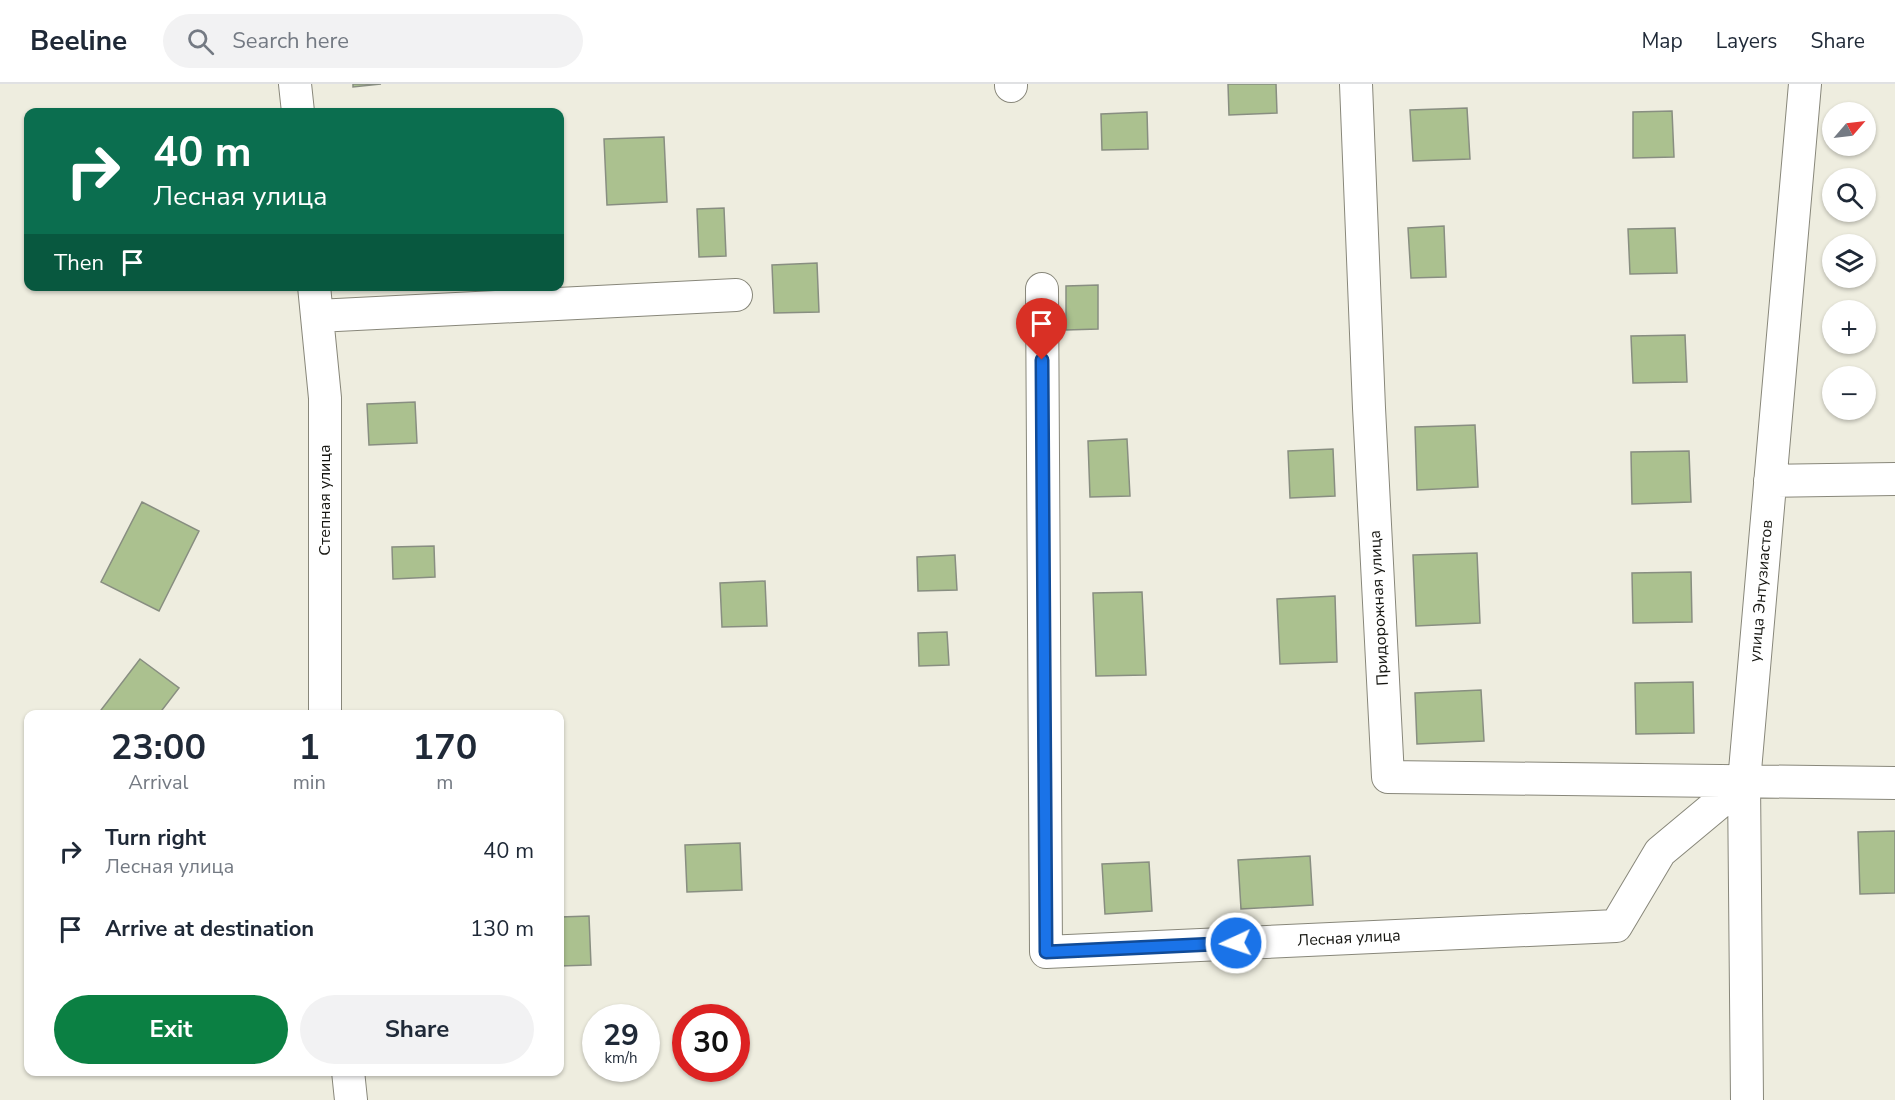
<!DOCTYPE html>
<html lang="en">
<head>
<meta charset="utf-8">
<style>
	body { margin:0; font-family:"Nunito Sans",sans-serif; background:#f2f2f3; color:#1f2937; height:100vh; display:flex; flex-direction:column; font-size:22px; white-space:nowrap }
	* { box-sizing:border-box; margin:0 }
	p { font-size:20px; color:#747a83 }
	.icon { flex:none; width:33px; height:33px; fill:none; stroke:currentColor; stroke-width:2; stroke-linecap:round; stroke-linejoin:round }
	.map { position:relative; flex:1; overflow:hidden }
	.details { position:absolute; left:24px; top:626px; width:540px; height:366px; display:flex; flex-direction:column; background:#fff; border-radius:12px; box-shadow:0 2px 4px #0004 }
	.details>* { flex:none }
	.top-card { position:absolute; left:24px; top:24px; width:540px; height:183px; border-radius:12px; box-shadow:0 2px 4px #0004; background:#0b6e4f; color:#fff; overflow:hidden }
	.needle { width:39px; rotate:62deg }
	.tools { position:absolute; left:1822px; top:18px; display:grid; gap:12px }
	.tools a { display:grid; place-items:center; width:54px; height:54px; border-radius:50%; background:#fff; box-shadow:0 2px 4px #0004; font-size:30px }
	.speed { position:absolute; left:582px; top:920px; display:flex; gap:12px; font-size:30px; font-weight:700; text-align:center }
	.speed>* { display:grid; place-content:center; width:78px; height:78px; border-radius:50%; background:#fff; box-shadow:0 2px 4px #0004; line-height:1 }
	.speed small { font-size:15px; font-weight:400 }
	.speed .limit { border:9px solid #d22; background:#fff; color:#111 }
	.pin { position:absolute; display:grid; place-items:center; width:51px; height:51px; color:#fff; margin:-62px -26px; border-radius:50% 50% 50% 0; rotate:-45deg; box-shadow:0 0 6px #0007 }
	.pin .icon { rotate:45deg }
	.me { position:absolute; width:66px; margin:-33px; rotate:267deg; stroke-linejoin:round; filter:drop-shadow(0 0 4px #0008) }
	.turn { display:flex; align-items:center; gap:21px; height:126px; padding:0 30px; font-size:27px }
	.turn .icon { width:78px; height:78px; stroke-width:2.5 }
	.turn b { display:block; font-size:42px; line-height:51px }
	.then { display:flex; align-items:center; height:57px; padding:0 30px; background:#0003; gap:12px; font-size:22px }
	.eta { display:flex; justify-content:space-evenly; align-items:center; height:102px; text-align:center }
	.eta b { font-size:36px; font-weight:700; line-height:42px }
	.cta { display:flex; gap:12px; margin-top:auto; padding:12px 30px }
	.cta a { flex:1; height:69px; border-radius:36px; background:#0b8043; color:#fff; font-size:24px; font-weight:700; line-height:69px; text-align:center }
	.cta a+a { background:#f2f2f3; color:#1f2937 }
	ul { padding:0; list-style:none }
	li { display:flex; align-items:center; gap:18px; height:78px; padding:0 30px }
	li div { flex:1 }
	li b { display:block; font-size:22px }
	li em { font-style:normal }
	header { display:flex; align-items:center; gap:36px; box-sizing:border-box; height:84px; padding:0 30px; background:#fff; border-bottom:2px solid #e0e1e3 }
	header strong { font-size:28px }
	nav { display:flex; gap:33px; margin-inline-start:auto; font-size:21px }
	.search { width:420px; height:54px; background:#f2f2f3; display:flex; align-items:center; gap:15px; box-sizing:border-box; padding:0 21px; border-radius:33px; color:#747a83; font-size:22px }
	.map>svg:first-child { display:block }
</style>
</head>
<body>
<header>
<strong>Beeline</strong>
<div class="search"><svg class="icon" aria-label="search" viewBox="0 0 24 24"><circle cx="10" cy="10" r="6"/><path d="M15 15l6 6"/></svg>Search here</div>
<nav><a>Map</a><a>Layers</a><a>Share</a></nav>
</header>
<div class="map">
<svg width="1895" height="1016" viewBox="0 0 1895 1016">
	<rect width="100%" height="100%" fill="#eeeddf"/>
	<!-- building -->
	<path fill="#abc18f" stroke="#888e81" stroke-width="1.5" d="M353,0h28l-28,3z
		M1228,0h48l1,29 -48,2z
		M1467,24l3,51 -57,2 -3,-51z
		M1672,27l2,46 -41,1v-46z
		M1147,28l1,37 -46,1 -1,-36z
		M664,53l3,65 -60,3 -3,-66z
		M724,124l2,48 -27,1 -2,-48z
		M1444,142l2,51 -35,1 -3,-50z
		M1675,144l2,45 -47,1 -2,-45z
		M817,179l2,49 -45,1 -2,-48z
		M1098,201v44l-32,1v-44z
		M1685,251l2,47 -54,1 -2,-47z
		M415,318l2,41 -48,2 -2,-41z
		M1475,341l3,62 -61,3 -2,-63z
		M1127,355l3,57 -40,1 -2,-56z
		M1333,365l2,47 -45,2 -2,-47z
		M1689,367l2,51 -59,2 -1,-52z
		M142,418l57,29 -40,80 -58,-29z
		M434,462l1,31 -42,2 -1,-32z
		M1477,469l3,70 -64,3 -3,-71z
		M955,471l2,35 -39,1 -1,-34z
		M1691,488l1,50 -59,1 -1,-50z
		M765,497l2,45 -45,1 -2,-44z
		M1142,508l4,83 -50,1 -3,-83z
		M1335,512l2,66 -57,2 -3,-65z
		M947,548l2,33 -30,1 -1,-33z
		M140,575l39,29 -20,26h-61z
		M1693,598l1,51 -58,1 -1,-51z
		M1481,606l3,51 -67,3 -2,-51z
		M562,735l1,34h-3v-33z
		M1895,747v62l-35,1 -2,-62z
		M740,759l2,47 -55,2 -2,-47z
		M1310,772l3,49 -72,4 -3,-49z
		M1149,778l3,49 -47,3 -3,-50z
		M589,832l2,49 -31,1v-49z"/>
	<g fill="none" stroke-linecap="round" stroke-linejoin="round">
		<defs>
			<path id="minor" d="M295,0l3,28
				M1011,0v2
				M1356,0l13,324 19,369 507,6
				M314,202l11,112v316
				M1042,205l4,663 570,-26 44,-74 84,-70
				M317,232l419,-21
				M1770,397l125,-2
				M348,987l3,29
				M1747,1016l-3,-318 61,-698"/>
		</defs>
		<!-- minor casing -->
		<use href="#minor" stroke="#88877a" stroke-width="34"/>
		<!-- minor -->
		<use href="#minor" stroke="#fff" stroke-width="32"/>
	</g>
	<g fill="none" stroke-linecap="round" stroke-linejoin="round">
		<defs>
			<path id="route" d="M1042,276l4,592 190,-9"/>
		</defs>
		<!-- route casing -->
		<use href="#route" stroke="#114b97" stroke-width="15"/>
		<!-- route -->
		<use href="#route" stroke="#1a73e8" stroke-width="10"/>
	</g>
	<g text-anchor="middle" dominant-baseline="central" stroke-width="4.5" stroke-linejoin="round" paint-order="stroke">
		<!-- street labels -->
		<g font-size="16" fill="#151510" stroke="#fff">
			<text transform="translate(325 416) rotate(-90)">Степная улица</text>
			<text transform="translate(1761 507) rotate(-85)">улица Энтузиастов</text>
			<text transform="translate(1379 524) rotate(-93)">Придорожная улица</text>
			<text transform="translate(1349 854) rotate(-3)">Лесная улица</text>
		</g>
	</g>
</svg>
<div class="tools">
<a><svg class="needle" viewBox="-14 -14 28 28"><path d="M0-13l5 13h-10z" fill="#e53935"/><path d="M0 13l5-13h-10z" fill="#747a83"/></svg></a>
<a><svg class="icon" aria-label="search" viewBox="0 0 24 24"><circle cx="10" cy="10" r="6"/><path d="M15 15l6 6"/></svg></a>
<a><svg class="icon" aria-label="layers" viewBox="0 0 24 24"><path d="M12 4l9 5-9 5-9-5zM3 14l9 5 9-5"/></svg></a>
<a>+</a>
<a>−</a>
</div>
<div class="speed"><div>29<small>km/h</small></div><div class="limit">30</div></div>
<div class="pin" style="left:1042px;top:276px;background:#d93025"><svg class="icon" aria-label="arrive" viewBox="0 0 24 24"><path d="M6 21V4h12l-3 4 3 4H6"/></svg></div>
<svg class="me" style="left:1236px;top:859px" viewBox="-20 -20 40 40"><circle r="17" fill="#1a73e8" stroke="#fff" stroke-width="3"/><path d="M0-11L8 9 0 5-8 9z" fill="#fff"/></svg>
<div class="top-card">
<div class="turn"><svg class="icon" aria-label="right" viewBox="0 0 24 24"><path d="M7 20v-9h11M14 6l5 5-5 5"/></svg><div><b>40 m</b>Лесная улица</div></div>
<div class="then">Then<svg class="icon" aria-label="arrive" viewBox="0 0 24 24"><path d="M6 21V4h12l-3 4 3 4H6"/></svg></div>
</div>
<section class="details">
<div class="eta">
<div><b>23:00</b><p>Arrival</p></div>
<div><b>1</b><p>min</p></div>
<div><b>170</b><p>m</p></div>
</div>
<ul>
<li><svg class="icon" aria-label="right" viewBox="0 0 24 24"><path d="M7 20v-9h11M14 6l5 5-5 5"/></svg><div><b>Turn right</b><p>Лесная улица</p></div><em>40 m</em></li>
<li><svg class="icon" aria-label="arrive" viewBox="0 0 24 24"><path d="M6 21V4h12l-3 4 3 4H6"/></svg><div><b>Arrive at destination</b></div><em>130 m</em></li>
</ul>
<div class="cta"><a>Exit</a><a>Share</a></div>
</section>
</div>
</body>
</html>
